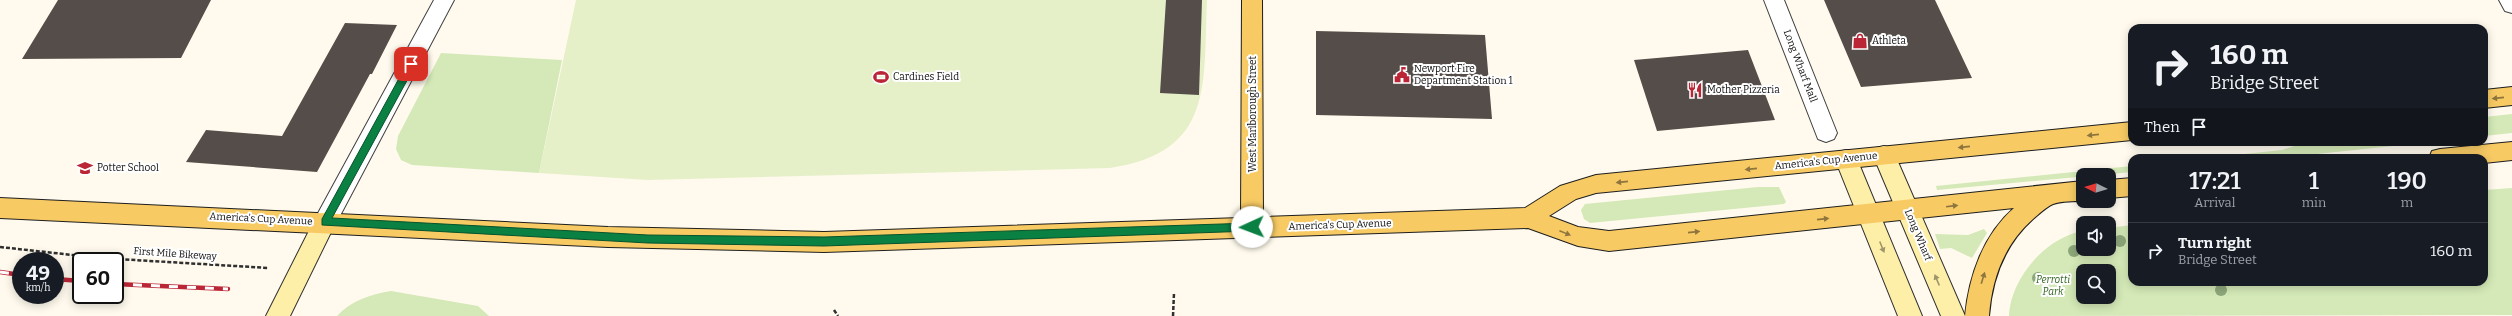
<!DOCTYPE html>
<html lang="en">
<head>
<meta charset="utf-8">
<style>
	body { margin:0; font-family:Bitter,serif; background:#242831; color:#f1f3f6; height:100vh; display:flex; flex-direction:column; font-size:15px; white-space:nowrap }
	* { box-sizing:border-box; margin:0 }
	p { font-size:13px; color:#9ea1a6 }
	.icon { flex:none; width:22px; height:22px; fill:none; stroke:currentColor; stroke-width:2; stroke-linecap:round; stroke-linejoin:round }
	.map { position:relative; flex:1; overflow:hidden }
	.drawer { position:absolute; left:2128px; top:154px; width:360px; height:132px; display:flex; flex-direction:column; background:#171b24; border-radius:12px; box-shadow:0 2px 10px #0003 }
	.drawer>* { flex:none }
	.hud { position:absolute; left:2128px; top:24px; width:360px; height:122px; border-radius:12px; box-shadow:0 2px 10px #0003; background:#171b24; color:#f1f3f6; overflow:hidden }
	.needle { width:26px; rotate:275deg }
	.fabs { position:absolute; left:2076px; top:168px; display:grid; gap:8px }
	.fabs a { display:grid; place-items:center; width:40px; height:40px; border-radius:8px; background:#171b24; box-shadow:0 2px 10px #0003; font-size:20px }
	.speed { position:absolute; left:12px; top:252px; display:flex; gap:8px; font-size:20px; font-weight:700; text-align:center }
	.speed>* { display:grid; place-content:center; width:52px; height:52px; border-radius:50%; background:#171b24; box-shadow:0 2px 10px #0003; line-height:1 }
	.speed small { font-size:10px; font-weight:400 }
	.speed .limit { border:2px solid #111; border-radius:6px; background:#fff; color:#111 }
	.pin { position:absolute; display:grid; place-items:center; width:34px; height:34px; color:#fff; margin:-17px; border-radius:8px; box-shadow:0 2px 6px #0006 }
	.me { position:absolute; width:44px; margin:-22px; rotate:268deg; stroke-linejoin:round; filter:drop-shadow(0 0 3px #0008) }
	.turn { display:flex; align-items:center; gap:14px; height:84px; padding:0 16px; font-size:18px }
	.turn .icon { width:52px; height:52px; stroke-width:2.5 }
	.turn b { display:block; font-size:28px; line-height:34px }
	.then { display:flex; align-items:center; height:38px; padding:0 16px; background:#0003; gap:8px; font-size:15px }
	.eta { display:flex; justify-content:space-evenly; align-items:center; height:68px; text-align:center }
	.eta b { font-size:24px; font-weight:600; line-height:28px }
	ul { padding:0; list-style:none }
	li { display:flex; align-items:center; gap:12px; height:56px; padding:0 16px; border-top:1px solid #363941 }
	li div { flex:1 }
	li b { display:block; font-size:15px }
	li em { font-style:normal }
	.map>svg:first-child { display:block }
</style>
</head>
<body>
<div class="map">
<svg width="2512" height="316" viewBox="0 0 2512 316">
	<rect width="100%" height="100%" fill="#fffaed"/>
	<!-- green -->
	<path fill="#d4e9b7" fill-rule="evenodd" d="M441,53l121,7 -23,113 -127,-8 -11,-5 -5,-11 2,-13z
		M2512,114v19l-28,3v-19z
		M2307,142h124l-153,16h-71l75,-8z
		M2132,166v6l-195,18 -1,-4z
		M1758,187h21l7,15 -2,2 -194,19 -6,-4 -3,-9 4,-6z
		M2512,188v127l-503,1c1,-37 37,-79 74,-85v18h26v-21l23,-3v57h352v-92zM2083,271h26v26h-26z
		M1984,229l3,4 -15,25 -21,-10 -11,1 -5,-15 33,1z
		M391,291l87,15 11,10h-152c13,-15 35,-22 54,-25z"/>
	<!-- pitch -->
	<path fill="#e5f0c9" d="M576,0h631c-4,84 8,152 -97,168l-462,12 -109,-7z"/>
	<!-- building -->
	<path fill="#554d49" d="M58,0h153l-30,58 -159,1z
		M1166,0h36l-3,95 -39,-2z
		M1824,0h111l37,78 -111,9z
		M345,23l52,2 -25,49h-2l-53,98 -131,-10 20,-32 76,6z
		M1316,31l169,4 7,84 -176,-4z
		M1748,50l27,70 -118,11 -23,-71z"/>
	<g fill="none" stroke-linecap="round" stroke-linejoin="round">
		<defs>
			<path id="street" d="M434,0h20l-121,229 -8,3 -8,-3 -3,-7 3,-7z
				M1764,0h20l53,133 -3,6 -8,3 -8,-3z
				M2499,0h13v13l-7,-2z"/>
			<path id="secondary" d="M1884,146l8,2 3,7 70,161h-24l-68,-161 3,-7z
				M1846,150l8,2 3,7 65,157h-24l-63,-157 3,-7z
				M325,212l8,3 3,7 -46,94h-24l51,-101z"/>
			<path id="primary" d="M1242,0h20l1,217 262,-9 35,-22 36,-11 536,-53v18l-536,53 -20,6 -27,17 29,11 31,4 474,-50v20c-9,0 -22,0 -30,3 -7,3 -14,10 -20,15 -29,26 -41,59 -44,97h-24c4,-40 18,-81 49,-108l-405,43 -31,-5 -50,-18 -704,24 -216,-5 -608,-29v-20l608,29 216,5 417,-14z
				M2512,87v18l-28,3v-18z
				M2512,142v18l-28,3v-5h-55l3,-7 8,-2z
				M2132,178v18l-23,2v-18z"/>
		</defs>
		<!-- street casing -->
		<use href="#street" stroke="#404040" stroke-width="2"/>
		<!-- secondary casing -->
		<use href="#secondary" stroke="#2f2f2f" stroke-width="2"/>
		<!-- primary casing -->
		<use href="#primary" stroke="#1e1e1e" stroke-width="2"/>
		<!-- path -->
		<path stroke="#2f2f2f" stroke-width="2.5" stroke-dasharray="4 2" stroke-linecap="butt" d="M0,247l100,11 169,10
			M834,310l4,6
			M1173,316l1,-23"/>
		<!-- street -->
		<use href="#street" fill="#fff" fill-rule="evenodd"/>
		<!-- secondary -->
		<use href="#secondary" fill="#feefa8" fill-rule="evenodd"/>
		<!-- primary -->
		<use href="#primary" fill="#f7ca64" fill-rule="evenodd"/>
		<defs>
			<path id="rail" d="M0,272l21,3
				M55,279l26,2
				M115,284l113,5"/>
		</defs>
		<!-- rail casing -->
		<use href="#rail" stroke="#bb2637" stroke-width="4.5"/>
		<!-- rail -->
		<use href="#rail" stroke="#fff" stroke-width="3" stroke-dasharray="9" stroke-linecap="butt"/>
	</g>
	<!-- trees -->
	<g fill="#8ea87b">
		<circle cx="2120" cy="241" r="6"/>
		<circle cx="2074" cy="251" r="6"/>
		<circle cx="2038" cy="278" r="6"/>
		<circle cx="2221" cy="290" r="6"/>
	</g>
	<!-- one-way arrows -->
	<defs><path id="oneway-solid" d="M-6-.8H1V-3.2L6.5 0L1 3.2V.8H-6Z"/></defs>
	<g fill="#8e753d">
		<use href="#oneway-solid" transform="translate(2498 98) rotate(174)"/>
		<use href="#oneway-solid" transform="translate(2093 135) rotate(174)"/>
		<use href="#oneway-solid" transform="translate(1964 147) rotate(174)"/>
		<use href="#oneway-solid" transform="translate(1751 169) rotate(174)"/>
		<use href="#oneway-solid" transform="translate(1622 182) rotate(174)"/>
		<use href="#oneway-solid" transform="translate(1952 206) rotate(-7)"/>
		<use href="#oneway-solid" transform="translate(1823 219) rotate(-6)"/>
		<use href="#oneway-solid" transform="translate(1694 232) rotate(-6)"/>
		<use href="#oneway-solid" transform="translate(1565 233) rotate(22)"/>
		<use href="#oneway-solid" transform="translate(1983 278) rotate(-73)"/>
	</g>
	<g fill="#9e956a">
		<use href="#oneway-solid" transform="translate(1882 247) rotate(68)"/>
		<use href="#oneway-solid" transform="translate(1937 280) rotate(-113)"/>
	</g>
	<!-- route -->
	<path fill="#0b8043" stroke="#07532c" d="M411,61l5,3 -84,154 316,17 176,2 428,-14 5,4 -5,4 -428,15 -176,-3 -326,-18v-6l86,-157z"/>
	<!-- icons -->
	<defs>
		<symbol id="shop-bare" viewBox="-9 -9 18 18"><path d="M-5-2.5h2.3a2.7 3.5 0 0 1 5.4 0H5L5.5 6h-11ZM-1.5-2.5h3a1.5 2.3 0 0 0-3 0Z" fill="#bb2637" stroke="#fff" stroke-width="2.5" paint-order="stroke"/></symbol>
		<symbol id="civic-bare" viewBox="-9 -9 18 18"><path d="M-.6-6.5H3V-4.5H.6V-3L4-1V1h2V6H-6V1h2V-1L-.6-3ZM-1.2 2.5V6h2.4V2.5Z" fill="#bb2637" stroke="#fff" stroke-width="2.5" paint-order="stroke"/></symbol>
		<symbol id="stadium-bare" viewBox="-9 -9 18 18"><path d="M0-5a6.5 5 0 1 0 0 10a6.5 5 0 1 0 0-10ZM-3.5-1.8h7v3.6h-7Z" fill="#bb2637" stroke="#fff" stroke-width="2.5" paint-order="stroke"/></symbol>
		<symbol id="restaurant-bare" viewBox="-9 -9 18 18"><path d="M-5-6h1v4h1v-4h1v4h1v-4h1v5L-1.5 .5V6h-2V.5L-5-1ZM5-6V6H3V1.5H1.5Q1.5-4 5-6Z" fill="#bb2637" stroke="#fff" stroke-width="2.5" paint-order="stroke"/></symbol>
		<symbol id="school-bare" viewBox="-9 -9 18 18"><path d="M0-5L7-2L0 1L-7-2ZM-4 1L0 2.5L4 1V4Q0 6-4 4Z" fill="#bb2637" stroke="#fff" stroke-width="2.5" paint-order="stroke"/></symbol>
	</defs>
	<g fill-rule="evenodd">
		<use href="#shop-bare" x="1849" y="30" width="22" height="22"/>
		<use href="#civic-bare" x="1391" y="64" width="22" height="22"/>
		<use href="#stadium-bare" x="870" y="66" width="22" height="22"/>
		<use href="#restaurant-bare" x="1684" y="79" width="22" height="22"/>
		<use href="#school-bare" x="74" y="157" width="22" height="22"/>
	</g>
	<g text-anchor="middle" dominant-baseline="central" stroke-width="4" stroke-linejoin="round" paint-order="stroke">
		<!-- poi labels -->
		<g font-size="10" fill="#0d0d0d" stroke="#fff" text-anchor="start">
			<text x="1872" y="41">Athleta</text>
			<text x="1414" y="69">Newport Fire<tspan x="1414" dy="12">Department Station 1</tspan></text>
			<text x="893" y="77">Cardines Field</text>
			<text x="1707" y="90">Mother Pizzeria</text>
			<text x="97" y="168">Potter School</text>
		</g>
		<!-- street labels -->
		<g font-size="10" fill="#0d0d0d" stroke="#fff">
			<text transform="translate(1800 66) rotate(69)">Long Wharf Mall</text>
			<text transform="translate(1253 114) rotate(-90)">West Marlborough Street</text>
			<text transform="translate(1826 161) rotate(-6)">America's Cup Avenue</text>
			<text transform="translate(261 219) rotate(3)">America's Cup Avenue</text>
			<text transform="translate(1340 225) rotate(-2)">America's Cup Avenue</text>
			<text transform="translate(1918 235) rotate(67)">Long Wharf</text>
			<text transform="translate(175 254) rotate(4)">First Mile Bikeway</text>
		</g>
		<!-- park labels -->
		<g font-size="10" font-style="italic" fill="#31641e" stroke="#fff">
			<text x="2053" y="280">Perrotti<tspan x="2053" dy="12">Park</tspan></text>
		</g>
	</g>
</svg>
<div class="fabs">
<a><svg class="needle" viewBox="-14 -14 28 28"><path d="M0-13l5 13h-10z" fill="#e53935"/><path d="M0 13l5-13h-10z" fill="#9ea1a6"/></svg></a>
<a><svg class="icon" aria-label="sound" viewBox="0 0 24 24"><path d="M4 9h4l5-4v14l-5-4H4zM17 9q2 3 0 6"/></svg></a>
<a><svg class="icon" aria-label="search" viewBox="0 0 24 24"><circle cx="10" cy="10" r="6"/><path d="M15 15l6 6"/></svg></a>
</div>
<div class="speed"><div>49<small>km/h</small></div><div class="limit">60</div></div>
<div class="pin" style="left:411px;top:64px;background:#d93025"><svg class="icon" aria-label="arrive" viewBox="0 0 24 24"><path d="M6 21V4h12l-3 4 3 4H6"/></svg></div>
<svg class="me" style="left:1252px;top:227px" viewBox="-20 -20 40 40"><circle r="19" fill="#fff"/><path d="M0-13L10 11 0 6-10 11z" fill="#0b8043"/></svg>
<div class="hud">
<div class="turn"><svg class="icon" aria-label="right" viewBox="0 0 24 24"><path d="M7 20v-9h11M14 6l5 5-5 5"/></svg><div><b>160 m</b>Bridge Street</div></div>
<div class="then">Then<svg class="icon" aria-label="arrive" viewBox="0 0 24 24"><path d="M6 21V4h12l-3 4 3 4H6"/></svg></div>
</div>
<section class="drawer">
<div class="eta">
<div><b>17:21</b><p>Arrival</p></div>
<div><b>1</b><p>min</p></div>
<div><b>190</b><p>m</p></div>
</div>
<ul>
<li><svg class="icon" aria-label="right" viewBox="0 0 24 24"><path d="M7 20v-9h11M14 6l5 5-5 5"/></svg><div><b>Turn right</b><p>Bridge Street</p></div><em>160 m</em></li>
</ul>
</section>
</div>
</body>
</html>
